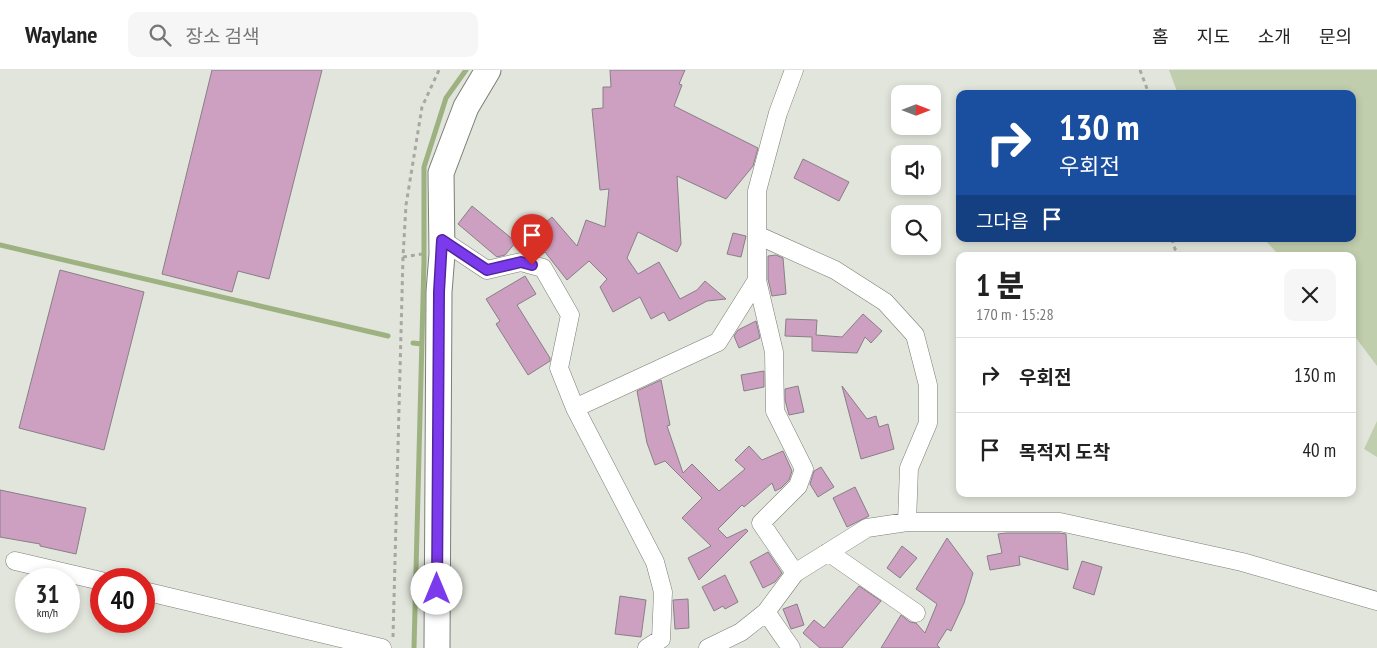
<!DOCTYPE html>
<html lang="ko">
<head>
<meta charset="utf-8">
<style>
	body { margin:0; font-family:"PT Sans Narrow","Noto Sans KR",sans-serif; background:#f6f6f6; color:#222; height:100vh; display:flex; flex-direction:column; font-size:19px; white-space:nowrap }
	* { box-sizing:border-box; margin:0 }
	p { font-size:16px; color:#767676 }
	.icon { flex:none; width:28px; height:28px; fill:none; stroke:currentColor; stroke-width:2; stroke-linecap:round; stroke-linejoin:round }
	.map { position:relative; flex:1; overflow:hidden }
	.sheet { position:absolute; left:956px; top:182px; width:400px; height:245px; display:flex; flex-direction:column; background:#fff; border-radius:10px; box-shadow:0 2px 8px #0003 }
	.sheet>* { flex:none }
	.hud { position:absolute; left:956px; top:20px; width:400px; height:152px; border-radius:10px; box-shadow:0 2px 8px #0003; background:#1a4fa0; color:#fff; overflow:hidden }
	.needle { width:32px; rotate:90deg }
	.tools { position:absolute; left:891px; top:15px; display:grid; gap:10px }
	.tools a { display:grid; place-items:center; width:50px; height:50px; border-radius:10px; background:#fff; box-shadow:0 2px 8px #0003; font-size:25px }
	.speed { position:absolute; left:15px; top:498px; display:flex; gap:10px; font-size:25px; font-weight:700; text-align:center }
	.speed>* { display:grid; place-content:center; width:65px; height:65px; border-radius:50%; background:#fff; box-shadow:0 2px 8px #0003; line-height:1 }
	.speed small { font-size:12px; font-weight:400 }
	.speed .limit { border:8px solid #d22; background:#fff; color:#111 }
	.pin { position:absolute; display:grid; place-items:center; width:42px; height:42px; color:#fff; margin:-51px -21px; border-radius:50% 50% 50% 0; rotate:-45deg; box-shadow:0 0 5px #0007 }
	.pin .icon { rotate:45deg }
	.me { position:absolute; width:55px; margin:-28px; rotate:0deg; stroke-linejoin:round; filter:drop-shadow(0 0 4px #0008) }
	.turn { display:flex; align-items:center; gap:18px; height:105px; padding:0 20px; font-size:22px }
	.turn .icon { width:65px; height:65px; stroke-width:2.5 }
	.turn b { display:block; font-size:35px; line-height:42px }
	.then { display:flex; align-items:center; height:48px; padding:0 20px; background:#0003; gap:10px; font-size:19px }
	.round { display:grid; place-items:center; flex:none; width:52px; height:52px; border-radius:10px; background:#f6f6f6 }
	.headline { display:flex; align-items:center; justify-content:space-between; height:85px; padding:0 20px }
	h1 { font-size:30px; font-weight:800; line-height:38px }
	ul { padding:0; list-style:none }
	li { display:flex; align-items:center; gap:15px; height:75px; padding:0 20px; border-top:1px solid #e0e0e0 }
	li div { flex:1 }
	li b { display:block; font-size:19px }
	li em { font-style:normal }
	header { display:flex; align-items:center; gap:30px; box-sizing:border-box; height:70px; padding:0 25px; background:#fff; border-bottom:1px solid #e0e0e0 }
	header strong { font-size:24px }
	nav { display:flex; gap:28px; margin-inline-start:auto; font-size:18px }
	.search { width:350px; height:45px; background:#f6f6f6; display:flex; align-items:center; gap:12px; box-sizing:border-box; padding:0 18px; border-radius:10px; color:#767676; font-size:19px }
	.map>svg:first-child { display:block }
</style>
</head>
<body>
<header>
<strong>Waylane</strong>
<div class="search"><svg class="icon" aria-label="search" viewBox="0 0 24 24"><circle cx="10" cy="10" r="6"/><path d="M15 15l6 6"/></svg>장소 검색</div>
<nav><a>홈</a><a>지도</a><a>소개</a><a>문의</a></nav>
</header>
<div class="map">
<svg width="1377" height="578" viewBox="0 0 1377 578">
	<rect width="100%" height="100%" fill="#e1e5db"/>
	<!-- green -->
	<path fill="#c0ceae" d="M1169,0h208v296l-24,-32 -1,-78h-72l-16,-17h88v-145h-174z
		M1377,351v36l-13,-8z"/>
	<g fill="none" stroke-linecap="round" stroke-linejoin="round">
		<!-- stream -->
		<path stroke="#9db181" stroke-width="5" d="M0,175l388,91
			M413,273l9,1
			M414,578l10,-387v-94l22,-69 20,-28"/>
	</g>
	<!-- building -->
	<path fill="#cda0c2" stroke="#887f86" d="M212,0h110l-53,209 -31,-8 -6,21 -70,-18z
		M610,0h75l-6,14 3,1 -8,21 84,42 -5,18 -27,33 -49,-23 4,68 -4,8 -39,-20 -11,26 11,16 21,-12 21,37 17,-9 8,-9 21,18 -19,2 -38,20 -5,-9 -13,7 -11,-22 -27,15 -13,-25 7,-8 -18,-18 -22,19 -22,-28 -5,4 -4,-1 -12,-14 28,-24 25,29 9,-26 19,7 4,-38 -9,1 -8,-81 11,-1v-21h8z
		M803,89l46,23 -10,19 -45,-23z
		M472,136l44,36 -11,13 -8,2 -39,-33z
		M733,163l13,3 -5,21 -14,-3z
		M776,185l7,3 3,36 -14,2 -4,-17v-23z
		M60,200l84,22 -40,158 -85,-22z
		M525,206l11,18 -19,11 33,53v3l-22,14 -32,-51 4,-3 -14,-22z
		M863,244l19,17 -11,12 -6,-6 -8,16 -45,-2v-14l-27,-1 1,-17 31,1 -1,15 26,2z
		M756,251l4,17 -21,10 -5,-12 4,-6z
		M764,301v16l-20,4 -3,-16z
		M661,310l9,45 -3,1 16,47 9,-9 27,27 26,-22 -10,-9 14,-14 13,14 21,-9 9,20 -3,9 -8,8 -6,3 -3,-8 -28,24 -2,-2 -24,24 9,9 19,-9 2,2 -49,49 -11,-22 23,-12 -29,-28 20,-20 -37,-37 -10,4 -8,-22 -10,-52z
		M798,316l6,26 -15,3 -4,-15v-11z
		M842,316l25,33 9,-3 3,11 9,-3 6,25 -33,10z
		M821,397l13,20 -16,10 -8,-13 4,-13z
		M855,417l14,29 -22,11 -14,-29z
		M0,420l86,18 -10,46 -36,-8v-2l-40,-7z
		M1007,463h52l7,1 2,36 -49,-14 1,9 -30,5 -3,-14 15,-3 -4,-19z
		M947,468l26,35 -9,30 -13,28 -4,-2 -10,16 3,3h-59l20,-33 9,7 6,1 9,10 12,-29 -21,-15z
		M902,476l15,12 -17,20 -13,-10z
		M768,482l14,21 -7,9 -12,6 -13,-26z
		M1082,491l20,6 -8,28 -21,-7z
		M725,505l13,27 -13,7 -2,-3 -9,5 -12,-24z
		M859,516l22,15 -39,47h-22l-17,-15 11,-13 10,8z
		M620,526l26,4 -5,37 -26,-3z
		M688,529l1,29 -14,1 -2,-29z
		M797,534l7,21 -13,4 -8,-20z"/>
	<g fill="none" stroke-linecap="round" stroke-linejoin="round">
		<defs>
			<path id="street" d="M757,165l78,35 50,32 30,33 13,50v38l-19,45 -2,54
				M442,170l45,30 34,-8 22,6 27,47 -11,53 16,40 80,154 8,30 -2,47 -14,9
				M757,210l17,72 1,59 29,58 -6,17 -37,37 34,50 -29,39 25,36
				M575,338l143,-66 39,-62v-89l21,-78 16,-43
				M828,482l88,61
				M15,491l86,20
				M795,503l72,-45 40,-6h153l182,40 135,39
				M144,521l238,57
				M708,578l33,-16 25,-20"/>
			<path id="secondary" d="M437,578l2,-356 3,-38 -1,-81 25,-66 22,-37"/>
		</defs>
		<!-- street casing -->
		<use href="#street" stroke="#7b7f76" stroke-width="19"/>
		<!-- secondary casing -->
		<use href="#secondary" stroke="#7b7f76" stroke-width="27"/>
		<!-- path -->
		<path stroke="#a6a9a1" stroke-width="3" stroke-dasharray="4 4" stroke-linecap="butt" d="M1140,0l9,24
			M1172,169l3,10 8,7
			M403,187l19,-3
			M393,567l10,-380 3,-52 16,-98 17,-37"/>
		<!-- street -->
		<use href="#street" stroke="#fff" stroke-width="18"/>
		<!-- secondary -->
		<use href="#secondary" stroke="#fff" stroke-width="25"/>
	</g>
	<g fill="none" stroke-linecap="round" stroke-linejoin="round">
		<defs>
			<path id="route" d="M437,519l2,-297 3,-52 45,30 34,-8 11,3"/>
		</defs>
		<!-- route casing -->
		<use href="#route" stroke="#51269a" stroke-width="12"/>
		<!-- route -->
		<use href="#route" stroke="#7c3aed" stroke-width="9"/>
	</g>
</svg>
<div class="tools">
<a><svg class="needle" viewBox="-14 -14 28 28"><path d="M0-13l5 13h-10z" fill="#e53935"/><path d="M0 13l5-13h-10z" fill="#767676"/></svg></a>
<a><svg class="icon" aria-label="sound" viewBox="0 0 24 24"><path d="M4 9h4l5-4v14l-5-4H4zM17 9q2 3 0 6"/></svg></a>
<a><svg class="icon" aria-label="search" viewBox="0 0 24 24"><circle cx="10" cy="10" r="6"/><path d="M15 15l6 6"/></svg></a>
</div>
<div class="speed"><div>31<small>km/h</small></div><div class="limit">40</div></div>
<div class="pin" style="left:532px;top:195px;background:#d93025"><svg class="icon" aria-label="arrive" viewBox="0 0 24 24"><path d="M6 21V4h12l-3 4 3 4H6"/></svg></div>
<svg class="me" style="left:437px;top:519px" viewBox="-20 -20 40 40"><circle r="19" fill="#fff"/><path d="M0-13L10 11 0 6-10 11z" fill="#7c3aed"/></svg>
<div class="hud">
<div class="turn"><svg class="icon" aria-label="right" viewBox="0 0 24 24"><path d="M7 20v-9h11M14 6l5 5-5 5"/></svg><div><b>130 m</b>우회전</div></div>
<div class="then">그다음<svg class="icon" aria-label="arrive" viewBox="0 0 24 24"><path d="M6 21V4h12l-3 4 3 4H6"/></svg></div>
</div>
<section class="sheet">
<div class="headline"><div><h1>1 분</h1><p>170 m · 15:28</p></div><a class="round"><svg class="icon" aria-label="close" viewBox="0 0 24 24"><path d="M6 6l12 12M18 6L6 18"/></svg></a></div>
<ul>
<li><svg class="icon" aria-label="right" viewBox="0 0 24 24"><path d="M7 20v-9h11M14 6l5 5-5 5"/></svg><div><b>우회전</b></div><em>130 m</em></li>
<li><svg class="icon" aria-label="arrive" viewBox="0 0 24 24"><path d="M6 21V4h12l-3 4 3 4H6"/></svg><div><b>목적지 도착</b></div><em>40 m</em></li>
</ul>
</section>
</div>
</body>
</html>
